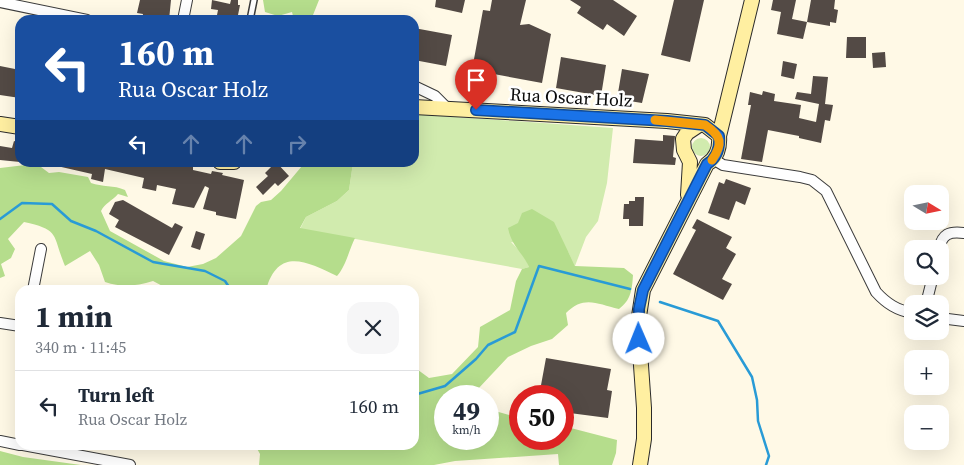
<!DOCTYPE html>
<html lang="en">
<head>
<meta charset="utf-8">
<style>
	body { margin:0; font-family:"Source Serif 4",serif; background:#f6f6f7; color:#1f2937; height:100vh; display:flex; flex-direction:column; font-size:19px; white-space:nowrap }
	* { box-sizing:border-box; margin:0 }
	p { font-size:16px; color:#747a83 }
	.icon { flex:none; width:28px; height:28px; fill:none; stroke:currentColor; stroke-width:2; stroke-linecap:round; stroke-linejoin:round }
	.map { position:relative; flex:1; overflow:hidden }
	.details { position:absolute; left:15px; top:285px; width:404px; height:165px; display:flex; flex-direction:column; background:#fff; border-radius:15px; box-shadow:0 5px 20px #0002 }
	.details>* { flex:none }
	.banner { position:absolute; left:15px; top:15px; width:404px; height:152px; border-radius:15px; box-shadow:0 5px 20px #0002; background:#1a4fa0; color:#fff; overflow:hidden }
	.needle { width:32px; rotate:100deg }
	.buttons { position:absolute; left:904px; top:185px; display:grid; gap:10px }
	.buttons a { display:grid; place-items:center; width:45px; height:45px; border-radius:10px; background:#fff; box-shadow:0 5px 20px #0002; font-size:25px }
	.speed { position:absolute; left:434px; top:385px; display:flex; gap:10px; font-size:25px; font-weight:700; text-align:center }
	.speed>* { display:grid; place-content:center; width:65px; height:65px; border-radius:50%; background:#fff; box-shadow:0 5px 20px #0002; line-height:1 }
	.speed small { font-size:12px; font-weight:400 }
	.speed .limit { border:8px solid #d22; background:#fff; color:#111 }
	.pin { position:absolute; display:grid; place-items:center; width:42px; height:42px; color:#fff; margin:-51px -21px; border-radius:50% 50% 50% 0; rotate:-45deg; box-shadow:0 0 5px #0007 }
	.pin .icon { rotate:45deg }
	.me { position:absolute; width:55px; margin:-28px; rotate:359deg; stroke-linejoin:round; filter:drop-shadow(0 0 4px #0008) }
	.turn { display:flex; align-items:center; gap:18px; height:105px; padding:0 20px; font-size:22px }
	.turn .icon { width:65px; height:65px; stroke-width:2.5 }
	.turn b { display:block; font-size:35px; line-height:42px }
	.lanes { display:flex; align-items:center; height:48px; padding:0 20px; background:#0003; justify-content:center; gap:25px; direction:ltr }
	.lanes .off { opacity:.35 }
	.round { display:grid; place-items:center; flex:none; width:52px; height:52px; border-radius:15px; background:#f6f6f7 }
	.headline { display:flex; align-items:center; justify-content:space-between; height:85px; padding:0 20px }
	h1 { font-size:30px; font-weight:700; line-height:38px }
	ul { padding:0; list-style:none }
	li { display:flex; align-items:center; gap:15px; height:70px; padding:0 20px; border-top:1px solid #e0e1e3 }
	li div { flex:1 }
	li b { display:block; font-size:19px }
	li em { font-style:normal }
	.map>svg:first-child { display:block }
</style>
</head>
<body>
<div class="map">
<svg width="964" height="465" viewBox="0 0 964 465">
	<rect width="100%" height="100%" fill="#fff9e6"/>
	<!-- green -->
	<path fill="#d1ebae" d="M414,114l199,14 -6,55 -9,38 -12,16 -11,29 -7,-14 -57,-10 12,12 6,13 -7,2 -222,-40 6,-12 31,-16 12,-11 4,-27 61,-1z
		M692 147a9 9 0 1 1 18 0a9 9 0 1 1-18 0Z"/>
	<!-- forest -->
	<path fill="#b5dd8c" d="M263,0h56l-8,20h-17l-2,-8 -14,4 -13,-4z
		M301,163h52l-4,27 -12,11 -31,16 -6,11 55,10c-6,12 -9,28 -18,38 -31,-15 -59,-29 -71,14h-96l-17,-9c-17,5 -30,7 -48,1l-6,-17 -9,-14 -25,15c-13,-31 -4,-36 -41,-44l-16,17 7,10 -4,9 -10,6 4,12 -5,2v-110l34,-4 7,3 8,6 10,-1 29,5 3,6c11,4 23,2 34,7l3,7 -10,-3c-6,7 -13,9 -17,17l9,20 54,30 23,6 16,-3 13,-6 25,-22 15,-30 5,-4 10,-2 10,-9 21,-25z
		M532,209l22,13 21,44 49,2 9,7c-1,15 -2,25 -14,34 -22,-5 -35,-14 -53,4l2,12 -16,14 -21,7 -23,11 -31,33 -3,6h-29v43h43v-30l32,9v21h42l1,-13 54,14 -1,13 -4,12h-53l-1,-11 -103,7 -21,4h-175l1,-11 -5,-9h159v-78l15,11 23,-4 26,-27 2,-20 30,-17 6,-29 6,-12 7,-2c-8,-17 -17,-20 -21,-39l10,-5 4,-10z
		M0,451l23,6 58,8h-81z"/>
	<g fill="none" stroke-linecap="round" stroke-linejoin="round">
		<!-- stream -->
		<path stroke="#299bd6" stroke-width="2.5" d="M0,219l22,-16 30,1 19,17 25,10 57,31 52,9 20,10 6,9
			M660,302l58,19 34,56 5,23 1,21 11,35 -3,9
			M414,395l31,-9 31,-27 12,-14 27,-13 24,-66 91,23"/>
	</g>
	<!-- building -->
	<path fill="#534a45" d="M140,0h31l-2,20 -10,-2 -17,2 1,-6 -6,-1z
		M212,0l18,4 1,-4h7v5h2l-3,15h-21l2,-10 -7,-1z
		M436,0h29l-3,13 -27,-6z
		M492,0h34l-6,25 9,-1 22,10 -9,49 -70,-13 11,-60 7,1z
		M570,0h43l24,16 -13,20 -17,-12 -4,6 -26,-17 4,-6z
		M674,0h30l-14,62 -29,-7z
		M773,0h23l-4,19 15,3 -4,17 -26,-5 4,-22 -10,-2z
		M811,0h24l-1,9 4,1 -2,13 -6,-1v4l-23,-4z
		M414,28l38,7 -6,31 -32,-6z
		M847,37h19v21h-20z
		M885,52l1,15 -13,1 -1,-15z
		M561,57l45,8 -5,31 -45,-8z
		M783,61l14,3 -3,15 -13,-3z
		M0,66l20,4v28l-20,-3z
		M622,69l27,5 -7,29 -25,-4z
		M813,76l15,1 -3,27 8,1 -3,16 -5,-1 -4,23 -22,-5v-2l-31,-6 -6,32 -21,-3 10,-54h-3l2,-13 12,3 1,-4 12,3 -1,7 27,4 -2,13 17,4 3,-18 -24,-5 2,-7 14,2z
		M663,135l12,1 -2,21 3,1 -1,7 -42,-2 2,-24 28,2z
		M14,141l6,2v19l-20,-2v-14l12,2z
		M58,162h92l11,3v-3h11l21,5v3l18,4 1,-3 11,2 -1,2 22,5 -8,39 -20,-4v-3l-13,-3 6,-21 -4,-2 -11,22 -22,-4 4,-15 -19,-4 -1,6 -14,-3 2,-10 -39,-9 -2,13 -12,-3 1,-5 -35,-8z
		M276,162l13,14 -11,10 -3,-3 -12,12 -7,-8 12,-11 -3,-3z
		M726,179l25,9 -6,17 -9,-4 -7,19 -21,-7 11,-31 5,2z
		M635,197h9l-1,29h-14v-7h-6l1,-15h5v-3h6z
		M123,200l49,28 3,-5 8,4 -14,28 -54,-28 4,-7 -10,-6 6,-12z
		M697,219l35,18 -6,11 10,6 -14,25 10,5 -9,16 -50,-26 23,-44 -4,-2z
		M196,231l9,3 -5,16 -9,-3z
		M546,358l65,11 -4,21 5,1 -4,27 -46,-6v-16h-23z"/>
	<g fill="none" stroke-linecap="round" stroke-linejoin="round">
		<defs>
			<path id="lane" d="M250,20l4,-20"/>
			<path id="street" d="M0,2l87,18
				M183,20l4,-20
				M414,86l21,10 13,13
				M713,159l10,6 77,12 12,3 14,11 50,101c11,12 21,18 36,21
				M939,249c3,-15 10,-18 25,-16
				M33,290l8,-41
				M926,304l7,-28
				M940,318l24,3
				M0,323l20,3
				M0,441l20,4
				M23,445l107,20"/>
			<path id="secondary" d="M414,107l253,14 38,4 14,11
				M0,124l20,3
				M220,162h14
				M688,195l2,-33 -6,-12 -1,-11 4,-6 12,-8
				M640,465l4,-26v-31l-6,-85 5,-33 64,-126c10,-6 13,-17 12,-28l33,-136"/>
		</defs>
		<!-- lane casing -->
		<use href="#lane" stroke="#3c3c3c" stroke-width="8"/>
		<!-- street casing -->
		<use href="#street" stroke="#3c3c3c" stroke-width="12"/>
		<!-- secondary casing -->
		<use href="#secondary" stroke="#2b2b2b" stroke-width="16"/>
		<!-- lane -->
		<use href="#lane" stroke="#fff" stroke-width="5"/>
		<!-- street -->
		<use href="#street" stroke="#fff" stroke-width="10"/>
		<!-- secondary -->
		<use href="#secondary" stroke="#ffefa1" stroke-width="14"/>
	</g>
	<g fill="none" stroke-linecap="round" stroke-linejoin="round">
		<defs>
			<path id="route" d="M476,110l191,11 38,4 14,11c1,11 -2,22 -12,28l-64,126 -4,19v30"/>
		</defs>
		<!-- route casing -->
		<use href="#route" stroke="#114b97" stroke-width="12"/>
		<!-- route -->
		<use href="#route" stroke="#1a73e8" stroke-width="9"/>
		<!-- slow -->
		<path stroke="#f59e0b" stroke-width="9" d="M655,120l50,5c17,11 18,19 7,35"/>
	</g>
	<g text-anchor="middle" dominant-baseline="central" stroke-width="5" stroke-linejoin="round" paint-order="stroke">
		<!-- street labels -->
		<g font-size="18" fill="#090909" stroke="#fff">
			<text transform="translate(571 97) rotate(3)">Rua Oscar Holz</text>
		</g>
	</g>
</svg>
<div class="buttons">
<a><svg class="needle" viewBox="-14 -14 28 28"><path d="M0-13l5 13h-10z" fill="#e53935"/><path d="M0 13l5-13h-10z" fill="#747a83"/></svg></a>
<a><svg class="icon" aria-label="search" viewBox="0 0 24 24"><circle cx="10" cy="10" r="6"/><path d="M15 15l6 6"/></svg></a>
<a><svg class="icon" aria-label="layers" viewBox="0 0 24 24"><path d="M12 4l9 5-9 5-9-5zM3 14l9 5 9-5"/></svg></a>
<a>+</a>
<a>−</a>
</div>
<div class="speed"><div>49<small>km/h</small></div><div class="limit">50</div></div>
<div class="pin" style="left:476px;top:110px;background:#d93025"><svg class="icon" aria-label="arrive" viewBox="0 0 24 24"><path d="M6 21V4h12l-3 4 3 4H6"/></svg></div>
<svg class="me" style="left:639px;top:339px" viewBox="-20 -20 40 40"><circle r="19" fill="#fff"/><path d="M0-13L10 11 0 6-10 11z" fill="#1a73e8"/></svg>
<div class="banner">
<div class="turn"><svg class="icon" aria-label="left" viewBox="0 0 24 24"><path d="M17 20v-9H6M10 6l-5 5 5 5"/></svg><div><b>160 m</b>Rua Oscar Holz</div></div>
<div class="lanes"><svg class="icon" aria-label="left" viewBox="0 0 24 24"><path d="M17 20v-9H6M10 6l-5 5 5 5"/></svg><svg class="icon off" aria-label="ahead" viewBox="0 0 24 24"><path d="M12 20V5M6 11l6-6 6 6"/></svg><svg class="icon off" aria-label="ahead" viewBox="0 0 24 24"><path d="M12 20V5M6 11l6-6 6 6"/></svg><svg class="icon off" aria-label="right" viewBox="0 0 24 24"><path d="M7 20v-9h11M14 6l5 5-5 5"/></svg></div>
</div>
<section class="details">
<div class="headline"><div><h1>1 min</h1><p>340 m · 11:45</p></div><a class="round"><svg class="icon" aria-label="close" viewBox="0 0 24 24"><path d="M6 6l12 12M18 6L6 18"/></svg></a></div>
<ul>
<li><svg class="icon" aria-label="left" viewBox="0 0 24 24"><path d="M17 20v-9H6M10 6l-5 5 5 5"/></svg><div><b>Turn left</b><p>Rua Oscar Holz</p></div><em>160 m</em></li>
</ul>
</section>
</div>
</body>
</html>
